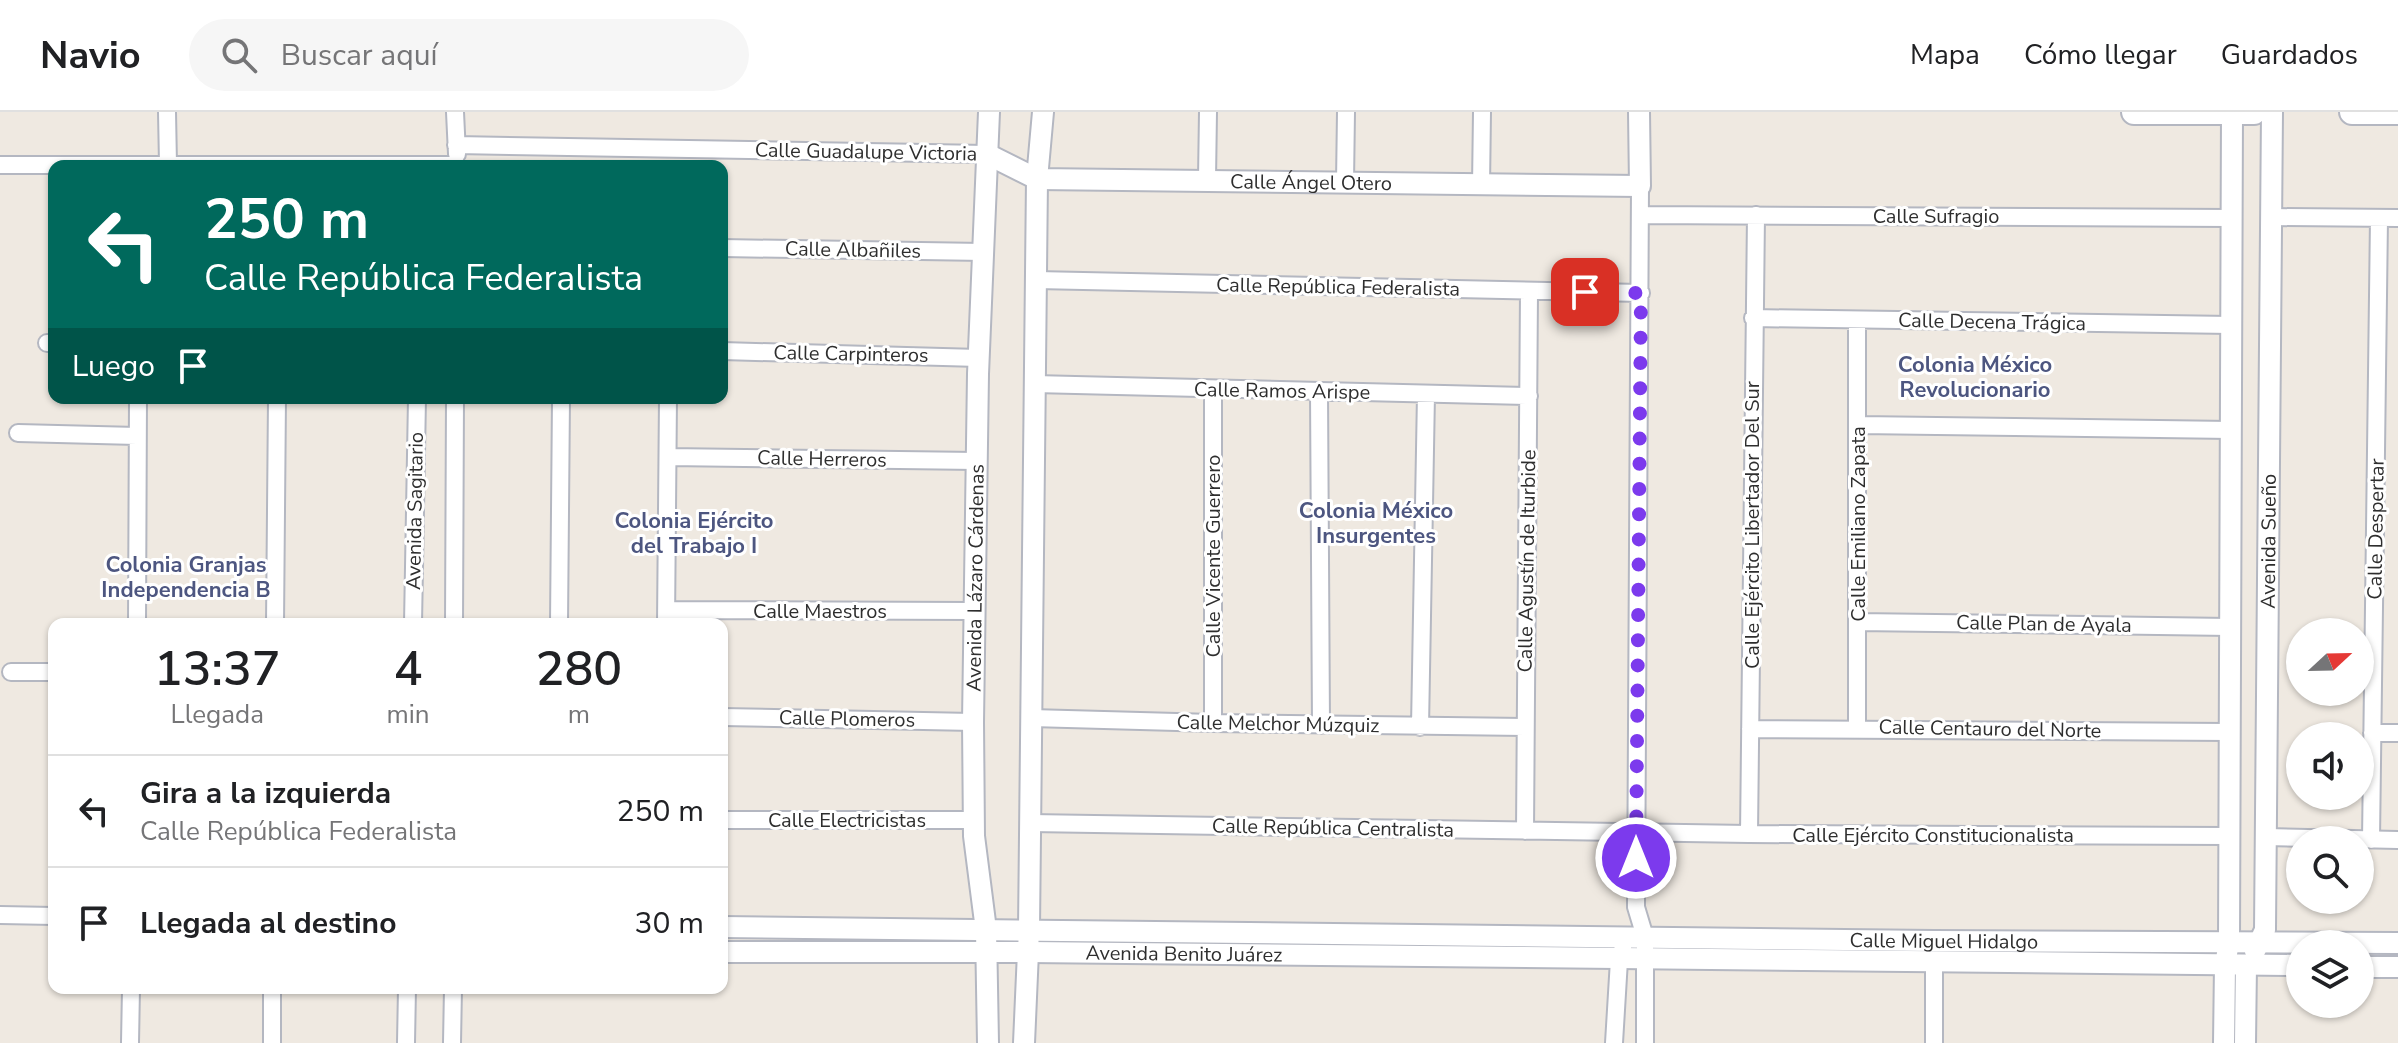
<!DOCTYPE html>
<html lang="es">
<head>
<meta charset="utf-8">
<style>
	body { margin:0; font-family:"Nunito Sans",sans-serif; background:#f6f6f6; color:#202124; height:100vh; display:flex; flex-direction:column; font-size:30px; white-space:nowrap }
	* { box-sizing:border-box; margin:0 }
	p { font-size:26px; color:#757577 }
	.icon { flex:none; width:44px; height:44px; fill:none; stroke:currentColor; stroke-width:2; stroke-linecap:round; stroke-linejoin:round }
	.map { position:relative; flex:1; overflow:hidden }
	.drawer { position:absolute; left:48px; top:506px; width:680px; height:376px; display:flex; flex-direction:column; background:#fff; border-radius:16px; box-shadow:0 2px 6px #0004 }
	.drawer>* { flex:none }
	.hud { position:absolute; left:48px; top:48px; width:680px; height:244px; border-radius:16px; box-shadow:0 2px 6px #0004; background:#00695c; color:#fff; overflow:hidden }
	.needle { width:52px; rotate:68deg }
	.buttons { position:absolute; left:2286px; top:506px; display:grid; gap:16px }
	.buttons a { display:grid; place-items:center; width:88px; height:88px; border-radius:50%; background:#fff; box-shadow:0 2px 6px #0004; font-size:40px }
	.pin { position:absolute; display:grid; place-items:center; width:68px; height:68px; color:#fff; margin:-34px; border-radius:16px; box-shadow:0 4px 12px #0006 }
	.me { position:absolute; width:88px; margin:-44px; rotate:0deg; stroke-linejoin:round; filter:drop-shadow(0 0 6px #0008) }
	.turn { display:flex; align-items:center; gap:28px; height:168px; padding:0 24px; font-size:36px }
	.turn .icon { width:104px; height:104px; stroke-width:2.5 }
	.turn b { display:block; font-size:56px; line-height:68px }
	.then { display:flex; align-items:center; height:76px; padding:0 24px; background:#0003; gap:16px; font-size:30px }
	.eta { display:flex; justify-content:space-evenly; align-items:center; height:136px; text-align:center }
	.eta b { font-size:48px; font-weight:600; line-height:56px }
	ul { padding:0; list-style:none }
	li { display:flex; align-items:center; gap:24px; height:112px; padding:0 24px; border-top:2px solid #e0e0e0 }
	li div { flex:1 }
	li b { display:block; font-size:30px }
	li em { font-style:normal }
	header { display:flex; align-items:center; gap:48px; box-sizing:border-box; height:112px; padding:0 40px; background:#fff; border-bottom:2px solid #e0e0e0 }
	header strong { font-size:38px }
	nav { display:flex; gap:44px; margin-inline-start:auto; font-size:28px }
	.search { width:560px; height:72px; background:#f6f6f6; display:flex; align-items:center; gap:20px; box-sizing:border-box; padding:0 28px; border-radius:44px; color:#757577; font-size:30px }
	.map>svg:first-child { display:block }
</style>
</head>
<body>
<header>
<strong>Navio</strong>
<div class="search"><svg class="icon" aria-label="search" viewBox="0 0 24 24"><circle cx="10" cy="10" r="6"/><path d="M15 15l6 6"/></svg>Buscar aquí</div>
<nav><a>Mapa</a><a>Cómo llegar</a><a>Guardados</a></nav>
</header>
<div class="map">
<svg width="2398" height="931" viewBox="0 0 2398 931">
	<rect width="100%" height="100%" fill="#efe9e1"/>
	<g fill="none" stroke-linecap="round" stroke-linejoin="round">
		<defs>
			<path id="minor" d="M167,0l1,52
				M455,0l2,42
				M456,33l531,9
				M0,53h457
				M1207,67l1,-67
				M1345,70l1,-70
				M1481,74l1,-74
				M1640,74l-4,721 9,30v106
				M1641,103l591,3
				M2271,105l127,1
				M722,136l262,4
				M1036,168l605,13
				M1753,206l478,7
				M1857,208v408
				M47,231h7
				M722,239l257,7
				M1034,272l495,12
				M1213,277v334
				M1319,280l2,333
				M1859,313l372,5
				M18,321l119,3
				M668,345l309,4
				M666,498l307,1
				M1857,510l373,5
				M137,512l1,-226
				M275,512l2,-226
				M413,512l4,-226
				M454,512l1,-226
				M559,512l2,-226
				M666,512l2,-226
				M11,560h43
				M722,605l251,5
				M1031,606l182,5 312,4
				M1420,615l6,-333
				M1750,617l480,3
				M2372,621h26
				M722,708h251
				M1030,711l719,11 480,2
				M1525,719l4,-539
				M1749,722l7,-619
				M2266,725l132,3
				M2371,728l8,-622
				M0,803l54,1
				M130,931l1,-55
				M272,931v-55
				M406,931l1,-55
				M452,931l1,-55
				M1614,931l5,-83 4,-13
				M1934,931v-79"/>
			<g id="tertiary">
				<path id="s1" d="M987,42l50,25 603,7 -1,-74"/>
				<path id="s2" d="M722,815l1212,14 464,2"/>
				<path id="s3" d="M2255,839l10,-21 7,-818"/>
				<path id="s4" d="M722,840h306l1272,13"/>
				<path d="M2360,855h38"/>
				<path id="s5" d="M988,931l-2,-113 -12,-94 -1,-114 5,-348 11,-262"/>
				<path d="M1024,931l5,-114 8,-750 6,-67"/>
				<path d="M2224,931l1,-78 4,-23 3,-830"/>
				<path d="M2245,931l1,-78"/>
			</g>
			<path id="secondary" d="M2134,0h120
				M2352,0h46"/>
		</defs>
		<!-- minor casing -->
		<use href="#minor" stroke="#b4b7c1" stroke-width="20"/>
		<!-- tertiary casing -->
		<use href="#tertiary" stroke="#b4b7c1" stroke-width="24"/>
		<!-- secondary casing -->
		<use href="#secondary" stroke="#b4b7c1" stroke-width="28"/>
		<!-- minor -->
		<use href="#minor" stroke="#fff" stroke-width="16"/>
		<!-- tertiary -->
		<use href="#tertiary" stroke="#fff" stroke-width="20"/>
		<!-- secondary -->
		<use href="#secondary" stroke="#fff" stroke-width="24"/>
	</g>
	<g fill="none" stroke-linecap="round" stroke-linejoin="round">
		<!-- route -->
		<path stroke="#7c3aed" stroke-width="14" stroke-dasharray="0 25.2" d="M1585,180l56,1 -5,565"/>
	</g>
	<g text-anchor="middle" dominant-baseline="central" stroke-width="6" stroke-linejoin="round" paint-order="stroke">
		<!-- street labels -->
		<g font-size="20" fill="#2e2e2e" stroke="#fff">
			<text transform="translate(866 40) rotate(1)">Calle Guadalupe Victoria</text>
			<text stroke="none"><textPath href="#s1" startOffset="330">Calle Ángel Otero</textPath></text>
			<text x="1936" y="104">Calle Sufragio</text>
			<text transform="translate(853 138) rotate(1)">Calle Albañiles</text>
			<text transform="translate(1338 175) rotate(1)">Calle República Federalista</text>
			<text transform="translate(1992 210) rotate(1)">Calle Decena Trágica</text>
			<text transform="translate(851 242) rotate(1)">Calle Carpinteros</text>
			<text transform="translate(1282 279) rotate(1)">Calle Ramos Arispe</text>
			<text transform="translate(822 347) rotate(1)">Calle Herreros</text>
			<text transform="translate(415 399) rotate(-89)">Avenida Sagitario</text>
			<text transform="translate(1858 412) rotate(-90)">Calle Emiliano Zapata</text>
			<text transform="translate(1752 413) rotate(-90)">Calle Ejército Libertador Del Sur</text>
			<text transform="translate(2376 417) rotate(-89)">Calle Despertar</text>
			<text stroke="none"><textPath href="#s3" startOffset="412">Avenida Sueño</textPath></text>
			<text transform="translate(1213 444) rotate(-90)">Calle Vicente Guerrero</text>
			<text transform="translate(1527 449) rotate(-89)">Calle Agustín de Iturbide</text>
			<text stroke="none"><textPath href="#s5" startOffset="466">Avenida Lázaro Cárdenas</textPath></text>
			<text x="820" y="499">Calle Maestros</text>
			<text transform="translate(2044 512) rotate(1)">Calle Plan de Ayala</text>
			<text transform="translate(847 607) rotate(1)">Calle Plomeros</text>
			<text transform="translate(1278 612) rotate(1)">Calle Melchor Múzquiz</text>
			<text transform="translate(1990 617) rotate(1)">Calle Centauro del Norte</text>
			<text x="847" y="708">Calle Electricistas</text>
			<text transform="translate(1333 716) rotate(1)">Calle República Centralista</text>
			<text x="1933" y="723">Calle Ejército Constitucionalista</text>
			<text stroke="none"><textPath href="#s2" startOffset="1222">Calle Miguel Hidalgo</textPath></text>
			<text stroke="none"><textPath href="#s4" startOffset="462">Avenida Benito Juárez</textPath></text>
		</g>
		<!-- neighbourhood labels -->
		<g font-size="22" font-weight="bold" fill="#4d5680" stroke="#fff">
			<text x="1975" y="253">Colonia México<tspan x="1975" dy="25">Revolucionario</tspan></text>
			<text x="1376" y="399">Colonia México<tspan x="1376" dy="25">Insurgentes</tspan></text>
			<text x="694" y="409">Colonia Ejército<tspan x="694" dy="25">del Trabajo I</tspan></text>
			<text x="186" y="453">Colonia Granjas<tspan x="186" dy="25">Independencia B</tspan></text>
		</g>
	</g>
</svg>
<div class="buttons">
<a><svg class="needle" viewBox="-14 -14 28 28"><path d="M0-13l5 13h-10z" fill="#e53935"/><path d="M0 13l5-13h-10z" fill="#757577"/></svg></a>
<a><svg class="icon" aria-label="sound" viewBox="0 0 24 24"><path d="M4 9h4l5-4v14l-5-4H4zM17 9q2 3 0 6"/></svg></a>
<a><svg class="icon" aria-label="search" viewBox="0 0 24 24"><circle cx="10" cy="10" r="6"/><path d="M15 15l6 6"/></svg></a>
<a><svg class="icon" aria-label="layers" viewBox="0 0 24 24"><path d="M12 4l9 5-9 5-9-5zM3 14l9 5 9-5"/></svg></a>
</div>
<div class="pin" style="left:1585px;top:180px;background:#d93025"><svg class="icon" aria-label="arrive" viewBox="0 0 24 24"><path d="M6 21V4h12l-3 4 3 4H6"/></svg></div>
<svg class="me" style="left:1636px;top:746px" viewBox="-20 -20 40 40"><circle r="17" fill="#7c3aed" stroke="#fff" stroke-width="3"/><path d="M0-11L8 9 0 5-8 9z" fill="#fff"/></svg>
<div class="hud">
<div class="turn"><svg class="icon" aria-label="left" viewBox="0 0 24 24"><path d="M17 20v-9H6M10 6l-5 5 5 5"/></svg><div><b>250 m</b>Calle República Federalista</div></div>
<div class="then">Luego<svg class="icon" aria-label="arrive" viewBox="0 0 24 24"><path d="M6 21V4h12l-3 4 3 4H6"/></svg></div>
</div>
<section class="drawer">
<div class="eta">
<div><b>13:37</b><p>Llegada</p></div>
<div><b>4</b><p>min</p></div>
<div><b>280</b><p>m</p></div>
</div>
<ul>
<li><svg class="icon" aria-label="left" viewBox="0 0 24 24"><path d="M17 20v-9H6M10 6l-5 5 5 5"/></svg><div><b>Gira a la izquierda</b><p>Calle República Federalista</p></div><em>250 m</em></li>
<li><svg class="icon" aria-label="arrive" viewBox="0 0 24 24"><path d="M6 21V4h12l-3 4 3 4H6"/></svg><div><b>Llegada al destino</b></div><em>30 m</em></li>
</ul>
</section>
</div>
</body>
</html>
